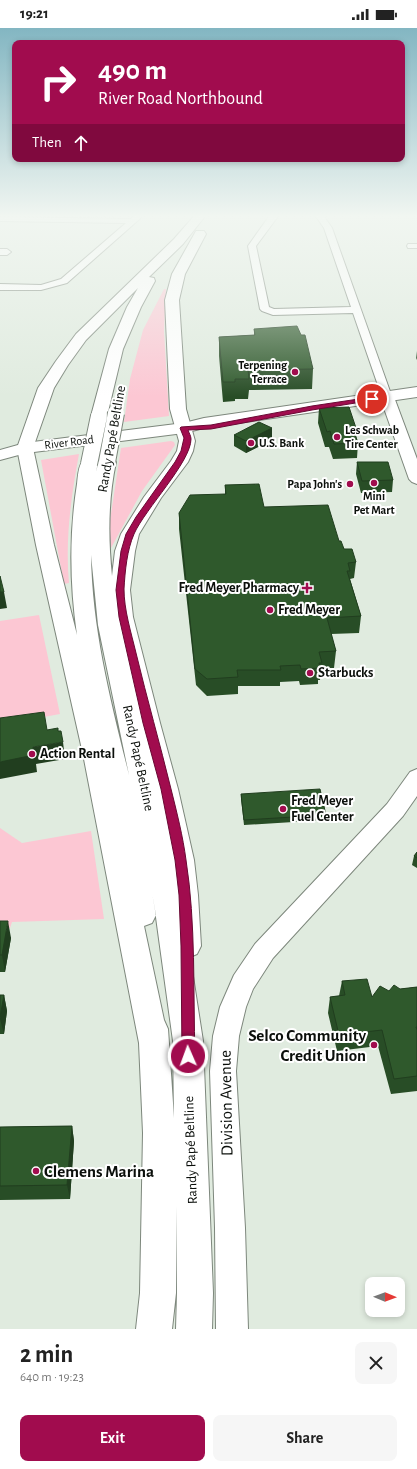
<!DOCTYPE html>
<html lang="en">
<head>
<meta charset="utf-8">
<style>
	body { margin:0; font-family:"Alegreya Sans",sans-serif; background:#f6f6f6; color:#222; height:100vh; display:flex; flex-direction:column; font-size:15px; white-space:nowrap }
	* { box-sizing:border-box; margin:0 }
	p { font-size:13px; color:#767676 }
	.icon { flex:none; width:22px; height:22px; fill:none; stroke:currentColor; stroke-width:2; stroke-linecap:round; stroke-linejoin:round }
	.map { position:relative; height:1301px; overflow:hidden }
	.details { display:flex; flex-direction:column; background:#fff; flex:1 }
	.details>* { flex:none }
	.top-card { position:absolute; left:12px; top:12px; width:393px; height:122px; border-radius:8px; box-shadow:0 2px 6px #0003; background:#a10c4e; color:#fff; overflow:hidden }
	.needle { width:26px; rotate:91deg }
	.buttons { position:absolute; left:365px; top:1249px; display:grid; gap:8px }
	.buttons a { display:grid; place-items:center; width:40px; height:40px; border-radius:8px; background:#fff; box-shadow:0 2px 6px #0003; font-size:20px }
	.pin { position:absolute; display:grid; place-items:center; width:34px; height:34px; color:#fff; margin:-17px; border:2px solid #fff; border-radius:50%; box-shadow:0 1px 4px #0007 }
	.me { position:absolute; width:44px; margin:-22px; rotate:358deg; stroke-linejoin:round; filter:drop-shadow(0 0 3px #0008) }
	.turn { display:flex; align-items:center; gap:14px; height:84px; padding:0 20px; font-size:18px }
	.turn .icon { width:52px; height:52px; stroke-width:2.5 }
	.turn b { display:block; font-size:28px; line-height:34px }
	.then { display:flex; align-items:center; height:38px; padding:0 20px; background:#0003; gap:8px; font-size:15px }
	.round { display:grid; place-items:center; flex:none; width:42px; height:42px; border-radius:8px; background:#f6f6f6 }
	.headline { display:flex; align-items:center; justify-content:space-between; height:68px; padding:0 20px }
	h1 { font-size:24px; font-weight:700; line-height:30px }
	.cta { display:flex; gap:8px; margin-top:auto; padding:8px 20px }
	.cta a { flex:1; height:46px; border-radius:8px; background:#a10c4e; color:#fff; font-size:16px; font-weight:700; line-height:46px; text-align:center }
	.cta a+a { background:#f6f6f6; color:#222 }
	.status { display:flex; justify-content:space-between; align-items:center; height:28px; padding:0 20px; background:#fff; direction:ltr }
	.status svg { height:11px; fill:currentColor }
	.map>svg:first-child { display:block }
</style>
</head>
<body>
<div class="status"><b>19:21</b><svg viewBox="0 0 49 12"><path d="M0 12V9h3v3zM5 12V6h3v6zM10 12V3h3v9zM15 12V0h3v12zM26 1h20v11H26zM47 4h2v5h-2z"/></svg></div>
<div class="map">
<svg width="417" height="1301" viewBox="0 0 417 1301">
	<rect width="100%" height="100%" fill="#e0ebdf"/>
	<!-- green -->
	<path fill="#fcc7d3" d="M164,261h2l-2,42 5,85 -45,6 6,-43 13,-49z
		M171,413l3,1 1,3 -33,46 -31,57 -2,-21 12,-79z
		M79,426c-8,43 -14,86 -10,129l-5,1 -23,-124z
		M39,587l21,99 -60,11v-104z
		M0,800l22,15 69,-12 13,88 -92,3 -2,6 -10,-1z"/>
	<g fill="none" stroke-linecap="round" stroke-linejoin="round">
		<defs>
			<path id="minor" d="M135,187h9l-77,68 -26,7h-41v-6l41,1 20,-6 65,-56 -126,-2v-4l131,2z
				M270,187h9l-23,31 13,61 5,2 77,-2 -27,-79 -9,-13h8l9,13 60,169 -1,2 -4,1 -5,-3 -29,-84 -80,2 -11,-4 -2,-2 -12,-63z
				M408,216h9v4h-9l-1,-2z
				M0,221h7l4,3 -4,3h-7z"/>
			<path id="tertiary" d="M387,365l5,1 2,3 23,62v25l-5,-2 -3,-3 -29,-82 2,-3z
				M417,741v27l-14,20 -130,142 -20,31 -7,18 -7,29 -3,35 9,157 3,101h-32l-1,-101 -5,-157 3,-35 7,-29 14,-32 21,-31 132,-140 23,-32z"/>
			<path id="primary" d="M417,359v10l-213,31 -20,5 -158,20 -26,7v-10l25,-7 159,-20 20,-5z"/>
			<path id="motorway" d="M195,187h11l-23,29 -34,33 5,1 1,3 -14,26 -18,42 -16,67 -2,3 -6,2 -6,-2 -2,-3 18,-67 18,-42 11,-19 -52,52 -18,25 -14,23 -21,60 21,97 23,90c-7,-49 -8,-101 0,-151 1,-8 1,-17 6,-24l6,-1 6,1 3,4 -2,8 2,-10 3,-4 6,-1 6,1 3,4c-8,38 -8,76 -4,114l3,-25 6,-17 23,-37 27,-36 6,-10 2,-10 -9,-32 -5,-109 7,-26 24,-43h8l2,3 -21,40 -6,26 7,109 9,32 -2,10 -5,11 -27,36 -22,36 -4,17 -5,39 3,27 27,106 18,66 16,71 4,35 3,51 -4,8 -7,3 13,84 10,252 -1,36h-36l1,-36 -1,-87v87l-4,36h-36l4,-36 3,-160 -4,-90 -56,-289 -47,-209 -19,-97 21,-60 18,-27 20,-27 98,-95zM91,527l7,70 31,150c-18,-72 -37,-145 -38,-220zM152,865l3,17 18,131 1,77 -6,-89 -4,-9 -20,-94 8,-3 4,-8z"/>
		</defs>
		<!-- minor casing -->
		<use href="#minor" stroke="#7d877c" stroke-width="2"/>
		<!-- tertiary casing -->
		<use href="#tertiary" stroke="#7d877c" stroke-width="2"/>
		<!-- primary casing -->
		<use href="#primary" stroke="#7d877c" stroke-width="2"/>
		<!-- motorway casing -->
		<use href="#motorway" stroke="#7d877c" stroke-width="2"/>
		<!-- minor -->
		<use href="#minor" fill="#fff" fill-rule="evenodd"/>
		<!-- tertiary -->
		<use href="#tertiary" fill="#fff" fill-rule="evenodd"/>
		<!-- primary -->
		<use href="#primary" fill="#fff" fill-rule="evenodd"/>
		<!-- motorway -->
		<use href="#motorway" fill="#fff" fill-rule="evenodd"/>
		<defs>
			<path id="motorway-bridge" d="M107,434l9,-49
				M89,436l10,-48"/>
		</defs>
		<!-- motorway-bridge casing -->
		<use href="#motorway-bridge" stroke="#7d877c" stroke-width="18" stroke-linecap="butt"/>
		<!-- motorway-bridge -->
		<use href="#motorway-bridge" stroke="#fff" stroke-width="16"/>
	</g>
	<!-- wall -->
	<path fill="#284d26" d="M254,301l59,40 -1,20 -63,1 -1,9h-13v2l-12,1 -4,-46v-19l35,-2z
		M417,323v9l-1,-2z
		M319,380l38,23 -1,6 2,6 -1,15 -24,1 -4,-12h-4l-7,-24z
		M272,400v12l-26,13 -12,-7v-11z
		M357,434l36,18 -1,12 -31,1 -5,-19z
		M225,457l39,22 75,34 5,8 12,13 -2,16 -4,1 11,37 -2,17 -28,1 5,17 -2,17h-13l-1,12h-2v4l-18,1 -1,-4 -19,1v4h-42v8l-31,2 -11,-11 -17,-156v-16l46,-19z
		M241,766l85,21 -1,5 -81,5 -3,-26z
		M417,824v16l-5,-3 2,-9z
		M0,893l11,17 -6,34h-5z
		M342,953l30,16 17,-6 11,-2 17,-2v104l-26,3 -13,-48 -41,5 -9,-38 2,-16 9,-1z
		M0,967h4l3,16 -3,23h-4z
		M72,1098l2,15 -4,58 -70,1v-73z"/>
	<!-- shaded-wall -->
	<path fill="#213e1f" d="M272,400v12l-26,13v-12z
		M0,564h4l3,16 -7,1z
		M63,714l2,17 -29,5 1,8 -37,7v-17l33,-15z
		M8,893l3,17 -6,34 -3,-17z
		M4,967l3,16 -3,23 -4,-15z
		M72,1098l2,15 -4,58 -3,-14z"/>
	<!-- building -->
	<path fill="#2f592c" stroke="#213e1f" d="M297,298l4,9h4l8,34 -65,1 1,9h-14v3h-12l-4,-45 36,-2 -1,-6z
		M349,379l8,24h-3l4,12 -24,1 -4,-13 -3,1 -8,-24z
		M259,394l13,6 -26,13 -12,-6z
		M357,434h31l5,18 -31,1z
		M259,456l5,23 64,-2 11,36h2l3,8h8l4,13 -8,1 2,8h-3l14,45 -34,2 9,33 -17,1 3,11h-3l1,5 -19,1 -1,-4 -20,1 1,4h-44l1,7 -31,2 -12,-10 -16,-156 11,-18 36,-1 -1,-9z
		M0,548l4,16h-4z
		M44,684l3,18 11,-2v3h3l2,11 -30,5 1,8 -34,7v-44z
		M320,761l6,26 -82,5 -3,-26z
		M417,824v6l-3,-2z
		M0,893h8l-6,34h-2z
		M367,951l5,18 8,-11 9,5 5,-6 6,4 17,-2v40h-1l1,3v46l-23,3 -12,-49 -43,5 -9,-38 15,-2 -3,-14z
		M0,967h4l-4,22z
		M72,1098l-5,59 -67,1v-59z"/>
	<!-- sky -->
	<linearGradient id="sky" x2="0" y2="1"><stop stop-color="#83b6c2"/><stop offset="0.51" stop-color="#f1f6f1"/><stop offset="1" stop-color="#f1f6f1" stop-opacity="0"/></linearGradient>
	<rect width="417" height="369" fill="url(#sky)"/>
	<!-- route -->
	<path fill="#a10c4e" stroke="#690833" d="M372,369h2v3l-62,10 -101,19 -23,1c1,3 3,6 3,9 0,23 -46,70 -57,95 -7,16 -9,37 -10,55 0,21 7,43 12,64 11,46 24,91 35,136 6,24 12,48 15,71 10,64 7,131 9,196l-2,5 -5,1 -4,-1 -2,-5 -1,-110 -2,-51 -4,-35 -14,-71 -18,-66 -24,-106 -3,-27 5,-39 5,-17 10,-17 39,-55 6,-11 3,-13 -4,-10 1,-1 30,-2 101,-19z"/>
	<!-- markers -->
	<g fill="#a10c4e" stroke="#fff" stroke-width="1.5">
		<circle cx="295" cy="344" r="4"/>
		<circle cx="337" cy="409" r="4"/>
		<circle cx="251" cy="415" r="4"/>
		<circle cx="374" cy="455" r="4"/>
		<circle cx="350" cy="456" r="4"/>
		<path d="M305 554h4v4h4v4h-4v4h-4v-4h-4v-4h4z"/>
		<circle cx="270" cy="582" r="4"/>
		<circle cx="310" cy="645" r="4"/>
		<circle cx="32" cy="726" r="4"/>
		<circle cx="283" cy="781" r="4"/>
		<circle cx="374" cy="1017" r="4"/>
		<circle cx="36" cy="1143" r="4"/>
	</g>
	<g text-anchor="middle" dominant-baseline="central" stroke-width="4" stroke-linejoin="round" paint-order="stroke">
		<!-- far-poi labels -->
		<g font-size="12" font-weight="bold" fill="#0b0f0b" stroke="#fff" text-anchor="end">
			<text x="287" y="337">Terpening<tspan x="287" dy="14">Terrace</tspan></text>
			<text x="345" y="402" text-anchor="start">Les Schwab<tspan x="345" dy="14">Tire Center</tspan></text>
			<text x="259" y="415" text-anchor="start">U.S. Bank</text>
			<text x="342" y="456">Papa John's</text>
			<text x="374" y="468" text-anchor="middle">Mini<tspan x="374" dy="14">Pet Mart</tspan></text>
		</g>
		<!-- far-street labels -->
		<g font-size="12" fill="#0b0f0b" stroke="#fff">
			<text transform="translate(69 414) rotate(-7)">River Road</text>
		</g>
		<!-- street labels -->
		<g font-size="14" fill="#0b0f0b" stroke="#fff">
			<text transform="translate(112 411) rotate(-80)">Randy Papé Beltline</text>
			<text transform="translate(138 730) rotate(78)">Randy Papé Beltline</text>
			<text transform="translate(191 1122) rotate(-92)">Randy Papé Beltline</text>
		</g>
		<!-- poi labels -->
		<g font-size="14" font-weight="bold" fill="#0b0f0b" stroke="#fff" text-anchor="start">
			<text x="299" y="560" text-anchor="end">Fred Meyer Pharmacy</text>
			<text x="278" y="582">Fred Meyer</text>
			<text x="318" y="645">Starbucks</text>
			<text x="40" y="726">Action Rental</text>
			<text x="291" y="773">Fred Meyer<tspan x="291" dy="16">Fuel Center</tspan></text>
		</g>
		<!-- near-poi labels -->
		<g font-size="17" font-weight="bold" fill="#0b0f0b" stroke="#fff" text-anchor="end">
			<text x="366" y="1007">Selco Community<tspan x="366" dy="20">Credit Union</tspan></text>
			<text x="44" y="1143" text-anchor="start">Clemens Marina</text>
		</g>
		<!-- near-street labels -->
		<g font-size="17" fill="#0b0f0b" stroke="#fff">
			<text transform="translate(226 1075) rotate(-91)">Division Avenue</text>
		</g>
	</g>
</svg>
<div class="buttons">
<a><svg class="needle" viewBox="-14 -14 28 28"><path d="M0-13l5 13h-10z" fill="#e53935"/><path d="M0 13l5-13h-10z" fill="#767676"/></svg></a>
</div>
<div class="pin" style="left:372px;top:371px;background:#d93025"><svg class="icon" aria-label="arrive" viewBox="0 0 24 24"><path d="M6 21V4h12l-3 4 3 4H6"/></svg></div>
<svg class="me" style="left:188px;top:1028px" viewBox="-20 -20 40 40"><circle r="17" fill="#a10c4e" stroke="#fff" stroke-width="3"/><path d="M0-11L8 9 0 5-8 9z" fill="#fff"/></svg>
<div class="top-card">
<div class="turn"><svg class="icon" aria-label="right" viewBox="0 0 24 24"><path d="M7 20v-9h11M14 6l5 5-5 5"/></svg><div><b>490 m</b>River Road Northbound</div></div>
<div class="then">Then<svg class="icon" aria-label="ahead" viewBox="0 0 24 24"><path d="M12 20V5M6 11l6-6 6 6"/></svg></div>
</div>
</div>
<section class="details">
<div class="headline"><div><h1>2 min</h1><p>640 m · 19:23</p></div><a class="round"><svg class="icon" aria-label="close" viewBox="0 0 24 24"><path d="M6 6l12 12M18 6L6 18"/></svg></a></div>
<div class="cta"><a>Exit</a><a>Share</a></div>
</section>
</body>
</html>
